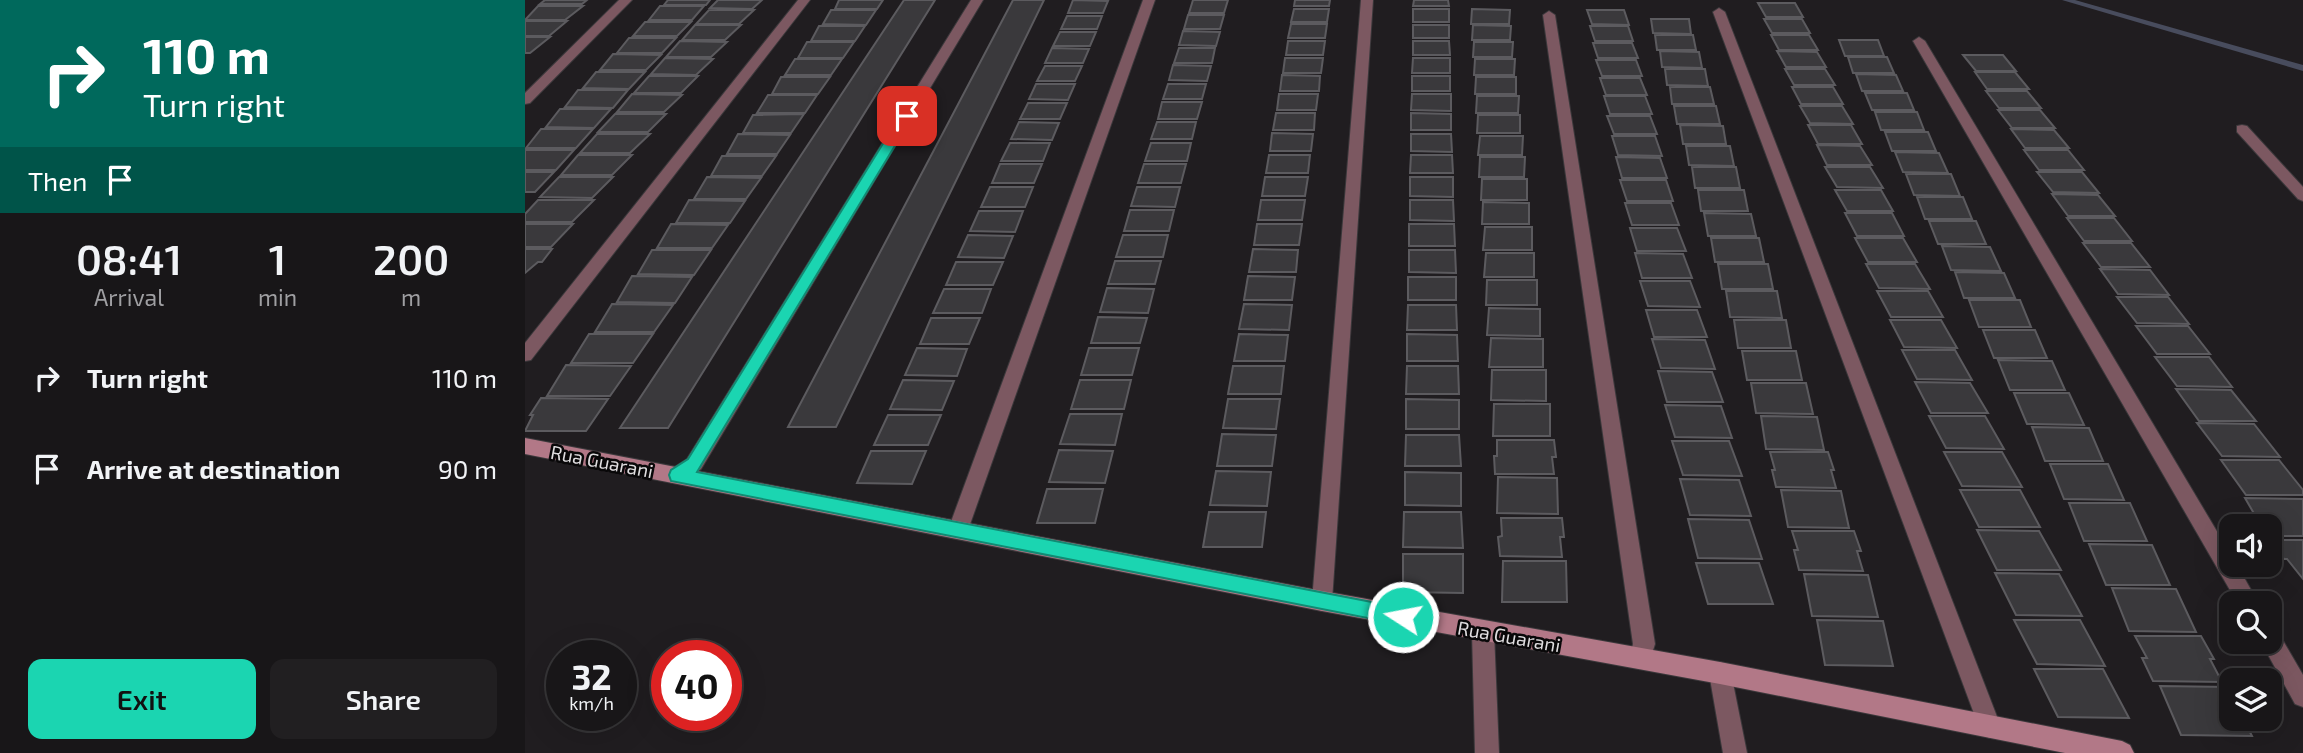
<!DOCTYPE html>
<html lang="en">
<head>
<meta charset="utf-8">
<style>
	body { margin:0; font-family:"Exo 2",sans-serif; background:#211f21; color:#f1f3f6; height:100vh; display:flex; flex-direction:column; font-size:26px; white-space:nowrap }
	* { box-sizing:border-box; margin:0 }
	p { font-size:23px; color:#9f9fa2 }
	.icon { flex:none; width:38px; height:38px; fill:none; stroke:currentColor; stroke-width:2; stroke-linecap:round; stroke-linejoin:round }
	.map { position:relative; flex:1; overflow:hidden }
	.side { display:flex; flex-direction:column; background:#181618; width:525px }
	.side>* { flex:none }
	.top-card { background:#00695c; color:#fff; overflow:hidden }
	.fabs { position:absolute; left:1694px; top:514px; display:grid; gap:14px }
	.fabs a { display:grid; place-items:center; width:63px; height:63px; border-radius:14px; background:#181618; box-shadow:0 7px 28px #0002,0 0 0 2px #363537; font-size:35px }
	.speed { position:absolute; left:21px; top:640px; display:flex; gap:14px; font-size:35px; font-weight:700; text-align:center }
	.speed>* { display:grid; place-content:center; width:91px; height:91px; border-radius:50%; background:#181618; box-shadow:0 7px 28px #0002,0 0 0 2px #363537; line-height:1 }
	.speed small { font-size:18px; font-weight:400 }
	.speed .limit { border:10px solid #d22; background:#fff; color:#111 }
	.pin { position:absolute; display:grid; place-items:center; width:60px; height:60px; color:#fff; margin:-30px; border-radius:14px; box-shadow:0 4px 10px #0006 }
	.me { position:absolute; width:77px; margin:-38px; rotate:281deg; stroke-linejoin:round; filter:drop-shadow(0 0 5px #0008) }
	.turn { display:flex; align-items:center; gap:24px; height:147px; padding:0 28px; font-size:32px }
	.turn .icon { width:91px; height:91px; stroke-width:2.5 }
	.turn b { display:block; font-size:49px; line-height:60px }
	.then { display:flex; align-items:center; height:66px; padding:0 28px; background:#0003; gap:14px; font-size:26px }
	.eta { display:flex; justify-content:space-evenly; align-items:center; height:119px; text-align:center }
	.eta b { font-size:42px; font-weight:600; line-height:49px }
	.action { display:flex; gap:14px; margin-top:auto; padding:14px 28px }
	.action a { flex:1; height:80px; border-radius:14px; background:#1bd5b1; color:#111; font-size:28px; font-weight:600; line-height:80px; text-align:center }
	.action a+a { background:#211f21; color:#f1f3f6 }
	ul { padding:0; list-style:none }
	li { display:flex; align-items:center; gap:21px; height:91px; padding:0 28px }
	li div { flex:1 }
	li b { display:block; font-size:26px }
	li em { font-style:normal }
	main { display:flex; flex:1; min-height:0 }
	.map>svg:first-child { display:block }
</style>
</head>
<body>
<main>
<section class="side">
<div class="top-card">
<div class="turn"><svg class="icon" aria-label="right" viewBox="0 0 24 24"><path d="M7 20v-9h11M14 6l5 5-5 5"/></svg><div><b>110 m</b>Turn right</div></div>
<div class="then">Then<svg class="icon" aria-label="arrive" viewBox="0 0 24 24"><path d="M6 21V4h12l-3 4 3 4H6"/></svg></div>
</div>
<div class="eta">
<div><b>08:41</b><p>Arrival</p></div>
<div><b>1</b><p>min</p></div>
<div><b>200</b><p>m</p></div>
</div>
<ul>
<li><svg class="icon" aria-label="right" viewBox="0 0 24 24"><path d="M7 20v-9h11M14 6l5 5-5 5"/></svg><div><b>Turn right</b></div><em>110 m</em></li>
<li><svg class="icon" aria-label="arrive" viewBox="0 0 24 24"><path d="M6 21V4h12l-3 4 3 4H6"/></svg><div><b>Arrive at destination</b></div><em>90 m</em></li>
</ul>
<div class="action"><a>Exit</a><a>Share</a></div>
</section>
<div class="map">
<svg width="1778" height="753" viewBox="0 0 1778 753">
	<rect width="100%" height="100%" fill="#201d20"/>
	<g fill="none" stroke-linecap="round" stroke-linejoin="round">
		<!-- stream -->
		<path fill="#484c5d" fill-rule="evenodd" d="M1537,0h13l228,65v6z"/>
	</g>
	<!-- building -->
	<path fill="#3a393c" stroke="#5c5b5f" stroke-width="2" d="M20,0h42l-5,4h-42z
		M143,0h42l-4,5h-42z
		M193,0h44l-10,9 -42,-1z
		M314,0h44l-6,9h-42z
		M379,0h31l-267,428h-48z
		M488,0h31l-208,427h-48z
		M548,0l35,1 -5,12h-35z
		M668,0h35l-4,13h-35z
		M770,0h35l-1,6h-35z
		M889,0h34l1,6h-36z
		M1233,3h37l8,14h-37z
		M13,6h45l-18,14h-40z
		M135,6h44l-12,14h-43z
		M769,9h35l-2,13h-36z
		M888,9h36v13h-36z
		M947,9l38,1 -1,14h-38z
		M184,10h45l-15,14h-43z
		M306,10h45l-10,15 -43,-1z
		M1062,10h37l5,15 -37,-1z
		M663,15h36l-4,14h-36z
		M542,16h35l-5,13h-36z
		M1126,19h38l2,15 -38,-1z
		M1239,19h38l8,14h-38z
		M0,21h42l-18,15h-24z
		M120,22h46l-14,14h-44z
		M766,24h36l-2,14h-37z
		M170,25h46l-16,15h-43z
		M888,25h36v13h-36z
		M948,25l38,1 -1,14h-38z
		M294,26h46l-10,15h-44z
		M1065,26h38l5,15h-38z
		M658,31l37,1 -4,14 -37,-1z
		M535,32h36l-6,14h-37z
		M1130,35h38l3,15h-39z
		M1246,35h38l9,15h-39z
		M0,37h25l-20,16h-5z
		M104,38h47l-14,15h-45z
		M1314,40h39l6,16h-39z
		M155,41l47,1 -16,15h-45z
		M763,41h37l-2,14h-37z
		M888,41h36l1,14h-37z
		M282,42h47l-11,16h-45z
		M949,42h39l-1,15h-39z
		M1068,43h39l6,15h-40z
		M527,48l37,1 -6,14h-38z
		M654,48h36l-3,15h-38z
		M1135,51l39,1 3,16 -40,-1z
		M1252,51l40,1 9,15h-40z
		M88,54l48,1 -15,15h-46z
		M1438,55h40l13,16h-40z
		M1323,57h39l7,16h-41z
		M140,58l48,1 -17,16 -45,-1z
		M760,58h38l-2,15h-38z
		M888,58h37v15h-38z
		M270,59h47l-11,16h-46z
		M950,59h40l-1,16h-40z
		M1071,60h40l6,16h-40z
		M648,65l38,1 -4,15 -38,-1z
		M520,66h37l-7,15h-38z
		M1140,69h40l3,17 -41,-1z
		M1260,69h40l10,16h-41z
		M71,72h49l-16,17 -46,-1z
		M1450,72h40l14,17h-42z
		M1331,74l40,1 7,16h-41z
		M757,75l38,1 -1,15h-39z
		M124,76h49l-17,17h-47z
		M887,76h38v15h-38z
		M256,77h49l-12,17h-46z
		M951,77h40v17h-41z
		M1075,78h40l7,17h-41z
		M511,84h39l-7,16 -39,-1z
		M643,84h38l-4,15h-39z
		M1145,87h40l4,17h-42z
		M1267,87h41l10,17h-42z
		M53,90h50l-15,18 -48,-1z
		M1461,91h41l14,17h-42z
		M1340,93h42l7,17h-42z
		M107,94l50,1 -18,17h-47z
		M754,94h39l-2,16h-39z
		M887,94h39v17l-40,-1z
		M243,95h49l-12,18h-48z
		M952,96h42l-1,17h-42z
		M1079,96h41l7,18h-42z
		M637,102h40l-5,17h-39z
		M503,103h39l-7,16h-40z
		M1149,106h42l4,18h-43z
		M1275,106h42l11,18 -43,-1z
		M35,109h51l-17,19 -48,-1z
		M1473,110h42l15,18h-43z
		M1350,112h42l7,18h-43z
		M751,113h39l-1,17h-41z
		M886,113l40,1v16h-40z
		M90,114h51l-18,18h-50z
		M279,114l-13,19h-48l10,-18z
		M953,115h42v18h-43z
		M1082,116h43l7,18h-43z
		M494,122l40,1 -7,17 -41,-1z
		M632,122h39l-4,17h-41z
		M1155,125l43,1 3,18h-43z
		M1283,125h43l11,19h-44z
		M16,129h52l-17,19h-50z
		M1486,129l43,1 15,18h-44z
		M1360,132h43l8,19h-44z
		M747,133l41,1 -2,17h-41z
		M72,134h53l-20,19h-50z
		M213,134l52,1 -13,19h-50z
		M886,134h40l1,18 -41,-1z
		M955,136h43l-1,19h-44z
		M1087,136h43l7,20 -44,-1z
		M485,143h40l-7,18h-42z
		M626,143h40l-4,18h-42z
		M1292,145l43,1 12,19h-45z
		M1161,146h44l4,20 -45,-1z
		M0,150h49l-18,20h-31z
		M1499,150h44l16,20h-45z
		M1370,152l44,1 9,20 -45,-1z
		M53,155h54l-20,20h-51z
		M744,155h41l-2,18h-42z
		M886,155h41l1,18h-43z
		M197,156h54l-14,20h-51z
		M955,157h45l-1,20h-45z
		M1091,157l44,1 7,20h-45z
		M475,164h42l-8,19h-42z
		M619,164h42l-5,19h-43z
		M1167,167h44l4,21h-45z
		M1300,167h45l13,21 -46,-1z
		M0,172h29l-19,20h-10z
		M1512,172h45l17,21 -46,-1z
		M1381,174h45l9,22 -46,-1z
		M34,177h54l-21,21 -52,-1z
		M182,177l54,1 -15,21h-52z
		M740,177h43l-3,19h-43z
		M885,177h43v20l-43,-1z
		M957,179h45v21h-46z
		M1095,180h46l7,21h-46z
		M465,187h43l-8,20h-44z
		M612,187h43l-5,20 -44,-1z
		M1173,190h46l4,21h-47z
		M1310,190h46l12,21h-46z
		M1527,194l46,1 17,21h-47z
		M1392,197h46l9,22h-47z
		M13,200h56l-22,22h-47v-8z
		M164,200l56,1 -15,22h-54z
		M736,200h44l-3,20h-44z
		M885,200h43l1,21 -44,-1z
		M958,202l46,1v21h-47z
		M1100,203h46l8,22h-47z
		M605,210h44l-5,21h-45z
		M454,211h44l-8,21 -45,-1z
		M1179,213l47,1 5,22h-48z
		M1320,213h47l12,23h-47z
		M1542,218h47l18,23h-48z
		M1404,221h47l10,23h-48z
		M0,224h48l-22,23h-26z
		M146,224l57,1 -16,23h-55z
		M732,224h45l-3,21h-45z
		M884,224h45l1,22h-46z
		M960,227h47v23h-49z
		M1105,228h47l9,23h-49z
		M443,235l45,1 -9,22 -46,-1z
		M598,235h45l-5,22h-47z
		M1186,238h48l5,24h-49z
		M1330,238h48l14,24h-49z
		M1558,243h48l19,24h-49z
		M1417,246l48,1 11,24 -50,-1z
		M0,249h27l-10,13h-4l-13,11z
		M728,249l45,1 -2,22h-47z
		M127,250h59l-17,25 -56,-1z
		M884,250h46l1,23 -47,-1z
		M961,253h48v24h-50z
		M1110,253l48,1 9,24h-50z
		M590,261h46l-6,23h-47z
		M431,262h47l-10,23h-47z
		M1193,264h50l5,25h-51z
		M1341,264h49l15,25 -51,-1z
		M1575,269l50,1 19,25 -51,-1z
		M1430,272l49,1 11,25h-51z
		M107,276l60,1 -17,26 -58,-1z
		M723,276l47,1 -3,23h-48z
		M883,277h48v23h-48z
		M962,280h50v25h-51z
		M1115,281h50l10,26 -52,-1z
		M582,288l47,1 -6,24 -48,-1z
		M419,289h47l-9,24h-49z
		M1201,291h51l5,27 -52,-1z
		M1352,291h51l15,26h-52z
		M1592,297h51l21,27 -52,-1z
		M1444,300h51l11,27h-52z
		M87,304l61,1 -19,27h-59z
		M719,304l48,1 -3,25 -50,-1z
		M883,305h48l1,25h-50z
		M964,308l51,1v27l-53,-1z
		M1121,310h51l10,27h-53z
		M573,317l49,1 -7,25h-49z
		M406,318h49l-11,26h-49z
		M1209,320h52l5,28h-53z
		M1365,320h51l16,28 -53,-1z
		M1611,326h52l22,28h-53z
		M1458,330h52l12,28h-53z
		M64,334h64l-20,29h-62z
		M714,334l49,1 -3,26h-51z
		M882,334l50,1 1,26h-51z
		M966,338l52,1v28h-54z
		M1127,339l53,1 10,29 -54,-1z
		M392,348l50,1 -10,27 -52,-1z
		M564,348h50l-7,27h-51z
		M1377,350h53l17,30 -55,-1z
		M1217,351h54l6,29h-55z
		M1630,357h54l23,30 -55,-1z
		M1473,360l54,1 13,29h-55z
		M41,365l65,1 -21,30h-63z
		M708,366h51l-3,28h-53z
		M882,366h51l1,28h-53z
		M967,370h54v31l-55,-1z
		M1133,371l54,1 11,30h-56z
		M378,380l51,1 -12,29 -52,-1z
		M555,380h51l-7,29h-53z
		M1390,382l55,1 18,30h-57z
		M1226,383h55l7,31 -57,-1z
		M1651,389l55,1 25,31h-57z
		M1489,393h55l15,32 -57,-1z
		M16,398l67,1 -22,32h-61l8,-16h-3z
		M703,399h52l-4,30 -53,-1z
		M881,399l53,1v29h-53z
		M969,404h56v32h-57z
		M1140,405l56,1 11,32 -57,-1z
		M545,414h52l-7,31 -55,-1z
		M363,415h53l-13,30h-54z
		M1236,416l56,1 7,33 -58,-1z
		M1404,416h56l19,33 -58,-1z
		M1672,423l57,1 26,33 -58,-1z
		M1507,427l57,1 14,33h-58z
		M697,434l54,1 -4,31h-55z
		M881,435h53l2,31h-56z
		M972,440h57l2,17h-4l2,17h-59l-1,-18h3z
		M1147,441h57l13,35 -59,-1z
		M534,450l54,1 -8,32 -56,-1z
		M346,451h55l-14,33 -55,-1z
		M1245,452h58l6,18h-3l5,18 -60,-1 -4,-17h3z
		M1419,452h58l20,35 -60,-1z
		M1696,460h58l24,30v5h-57z
		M1525,464h58l16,36 -60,-1z
		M691,471l55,1 -4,34 -57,-1z
		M880,472l56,1v33l-56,-1z
		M973,477l59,1 1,36 -61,-1z
		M1155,479l59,1 12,36 -61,-1z
		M522,489h56l-8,34h-58z
		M1256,490l60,1 8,37 -61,-1z
		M1435,490h60l20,37h-61z
		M1720,498l58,1v37h-31l-2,-9h-3l-7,-10h-4z
		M1544,503h61l17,38h-63z
		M684,512h57l-4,35h-59z
		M879,512h57l2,36 -60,-1z
		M976,518h61l2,19h-4l2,20 -62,-1 -2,-19 4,-1z
		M1163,519l61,1 13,39 -64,-1z
		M1452,530l62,1 22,39h-64z
		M1267,531h62l7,20h-4l6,20 -64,-1 -5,-20h4z
		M1747,540h31v39l-16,-20h-3z
		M1564,544l63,1 18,40h-64z
		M878,554h60v39l-60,-1z
		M978,561h63l1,41h-65z
		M1171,563h63l14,41h-65z
		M1470,573l64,1 23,42 -66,-1z
		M1279,574l64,1 10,42 -66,-1z
		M1587,588l64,1 20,43 -67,-1z
		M1292,620l66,1 10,45 -68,-1z
		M1489,620h66l25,46 -68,-2z
		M1610,636h66l13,23h-4l12,23 -69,-1 -11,-23h5z
		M1509,669h69l26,49 -71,-1z
		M1635,686l69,1 2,32h12l9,17 -71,-1z"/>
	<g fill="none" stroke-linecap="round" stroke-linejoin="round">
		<defs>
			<path id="street" d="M94,0h13l-102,103 -5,1v-11z
				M273,0h12l-279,360 -6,1v-18z
				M446,0h12l-282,469c-10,7 -18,17 -31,13l-2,-6 2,-6 17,-11z
				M618,0h12l-187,530 -3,6 -7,3 -7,-3 -3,-6z
				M836,0h12l-41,601 -3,7 -7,3 -7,-3 -3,-7z
				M1194,8l6,4 276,715 -3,8 -8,3 -8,-3 -3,-8 -266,-715z
				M1024,11l6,4 100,629 -7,22 -8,3 -8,-3 -3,-7 4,-15 -90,-629z
				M1394,37l6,4 306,514v10h6l22,39h-21l-325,-563z
				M1717,125l5,1 56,61v14l-5,-2 -61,-67v-6z
				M958,622l8,3 3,7 5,121h-24l-3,-121 3,-7z
				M1745,629l8,3 25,43v32l-8,-3 -34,-62h9z
				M1195,662l8,4 3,7 16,80h-24l-14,-80 3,-7z"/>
			<path id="secondary" d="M0,438l797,153 398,71 402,79 8,4 4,8h-69l-345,-69 -398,-73 -797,-157z"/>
		</defs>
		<!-- street casing -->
		<use href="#street" stroke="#3b383b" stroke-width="2"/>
		<!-- secondary casing -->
		<use href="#secondary" stroke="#3b383b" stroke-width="2"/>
		<!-- street -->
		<use href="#street" fill="#7c5861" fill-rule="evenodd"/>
		<!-- secondary -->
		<use href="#secondary" fill="#b27887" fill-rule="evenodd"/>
	</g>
	<!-- route -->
	<path fill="#1bd5b1" stroke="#128a73" stroke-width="2" d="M382,112l6,4 -216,356 706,136 7,2 2,7 -2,6 -7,2 -732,-144 -2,-6 2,-5 17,-11 212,-343z"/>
	<g text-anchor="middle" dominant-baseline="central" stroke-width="5" stroke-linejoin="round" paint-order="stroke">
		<!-- street labels -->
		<g font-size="19" fill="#dfdddf" stroke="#090809">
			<text transform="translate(77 461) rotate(11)">Rua Guarani</text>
			<text transform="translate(984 636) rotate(10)">Rua Guarani</text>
		</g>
	</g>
</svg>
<div class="fabs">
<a><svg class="icon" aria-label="sound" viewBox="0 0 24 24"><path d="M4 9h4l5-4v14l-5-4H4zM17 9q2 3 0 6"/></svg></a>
<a><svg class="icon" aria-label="search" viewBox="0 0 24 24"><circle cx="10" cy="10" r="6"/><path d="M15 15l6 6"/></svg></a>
<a><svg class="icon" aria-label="layers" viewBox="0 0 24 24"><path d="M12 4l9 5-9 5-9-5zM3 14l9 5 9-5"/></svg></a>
</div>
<div class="speed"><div>32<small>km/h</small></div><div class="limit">40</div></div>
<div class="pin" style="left:382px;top:116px;background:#d93025"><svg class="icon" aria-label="arrive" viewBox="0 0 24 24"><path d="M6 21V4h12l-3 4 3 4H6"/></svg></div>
<svg class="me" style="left:878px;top:617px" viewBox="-20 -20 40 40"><circle r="17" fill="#1bd5b1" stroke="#fff" stroke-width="3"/><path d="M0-11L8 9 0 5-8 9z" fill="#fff"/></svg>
</div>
</main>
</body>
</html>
